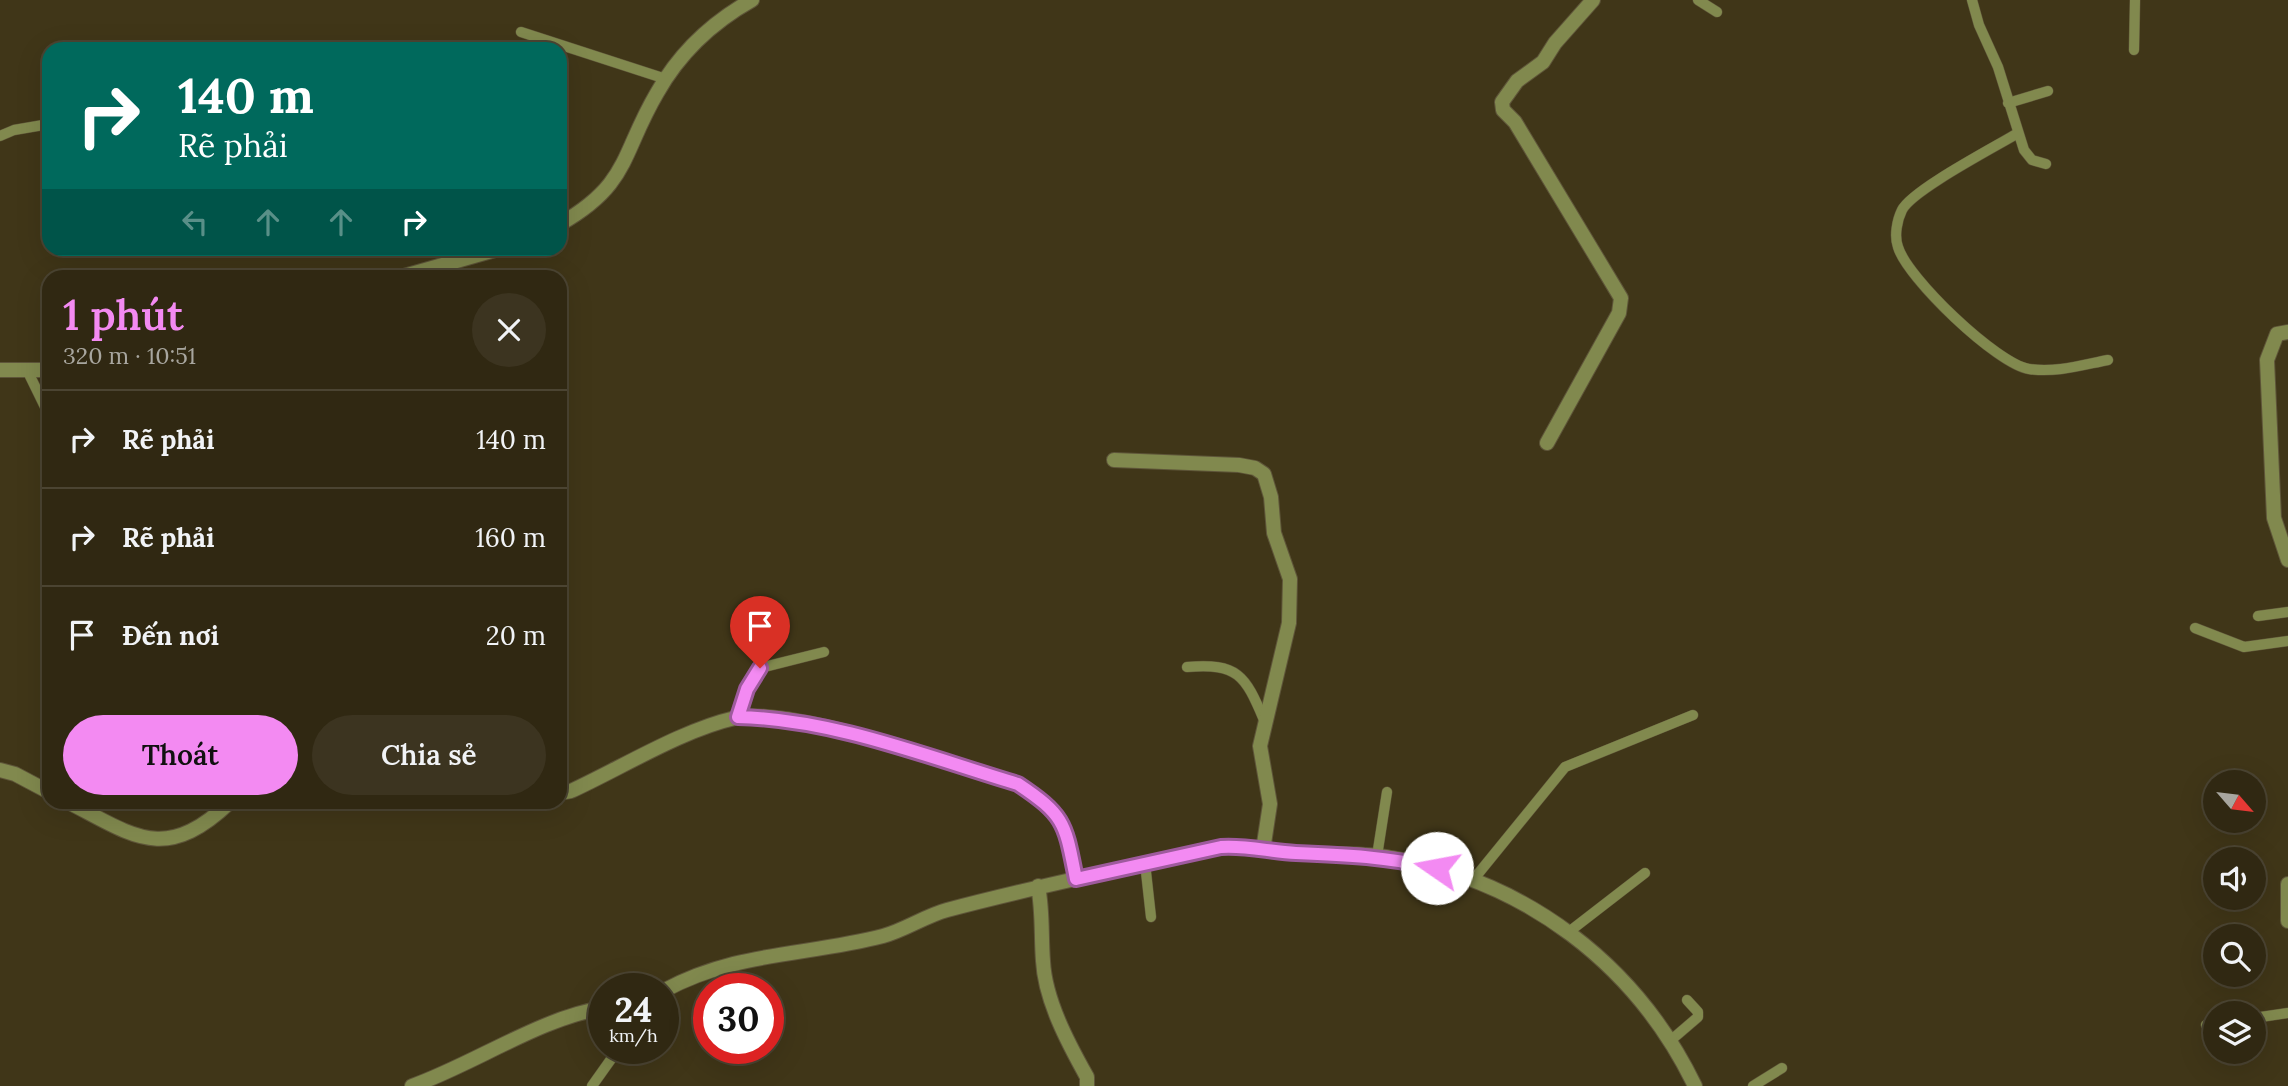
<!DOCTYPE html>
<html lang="vi">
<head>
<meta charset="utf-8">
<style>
	body { margin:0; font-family:Lora,serif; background:#3c3420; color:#f1f3f6; height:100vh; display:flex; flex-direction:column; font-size:26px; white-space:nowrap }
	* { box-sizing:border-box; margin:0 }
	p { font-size:23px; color:#a8a69f }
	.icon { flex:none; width:38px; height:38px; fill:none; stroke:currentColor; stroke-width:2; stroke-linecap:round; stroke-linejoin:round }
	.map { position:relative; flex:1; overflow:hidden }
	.drawer { position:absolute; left:42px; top:270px; width:525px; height:539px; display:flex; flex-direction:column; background:#302812; border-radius:21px; box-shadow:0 7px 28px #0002,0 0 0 2px #4b4432 }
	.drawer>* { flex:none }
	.guide { position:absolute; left:42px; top:42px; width:525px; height:214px; border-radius:21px; box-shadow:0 7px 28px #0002,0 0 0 2px #4b4432; background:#00695c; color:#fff; overflow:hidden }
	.needle { width:46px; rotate:118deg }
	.tools { position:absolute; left:2203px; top:770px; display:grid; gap:14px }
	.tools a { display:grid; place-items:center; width:63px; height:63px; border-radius:50%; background:#302812; box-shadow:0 7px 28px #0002,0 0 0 2px #4b4432; font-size:35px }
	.speed { position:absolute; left:588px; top:973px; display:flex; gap:14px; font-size:35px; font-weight:700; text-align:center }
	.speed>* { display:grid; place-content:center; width:91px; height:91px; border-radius:50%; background:#302812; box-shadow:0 7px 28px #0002,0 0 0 2px #4b4432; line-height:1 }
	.speed small { font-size:18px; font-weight:400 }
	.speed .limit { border:10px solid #d22; background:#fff; color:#111 }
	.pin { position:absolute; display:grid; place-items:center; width:60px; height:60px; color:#fff; margin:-72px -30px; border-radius:50% 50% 50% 0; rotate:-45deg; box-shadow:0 0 7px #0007 }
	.pin .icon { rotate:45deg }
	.me { position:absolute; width:77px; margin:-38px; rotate:282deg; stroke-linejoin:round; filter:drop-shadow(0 0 5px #0008) }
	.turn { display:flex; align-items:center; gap:24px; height:147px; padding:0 21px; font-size:32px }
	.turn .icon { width:91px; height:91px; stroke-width:2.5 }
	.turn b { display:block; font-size:49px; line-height:60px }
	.lanes { display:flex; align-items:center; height:66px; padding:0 21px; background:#0003; justify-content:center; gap:35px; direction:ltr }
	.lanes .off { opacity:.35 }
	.round { display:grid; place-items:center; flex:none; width:74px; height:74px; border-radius:37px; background:#3c3420 }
	.overview { display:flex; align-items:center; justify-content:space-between; height:119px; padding:0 21px }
	h1 { font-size:42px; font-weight:600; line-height:52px; color:#f38af2 }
	.primary-button { display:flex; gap:14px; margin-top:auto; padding:14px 21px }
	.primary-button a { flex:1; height:80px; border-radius:42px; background:#f38af2; color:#111; font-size:28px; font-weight:600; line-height:80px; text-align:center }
	.primary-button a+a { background:#3c3420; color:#f1f3f6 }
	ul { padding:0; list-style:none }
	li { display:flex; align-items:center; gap:21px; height:98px; padding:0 21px; border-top:2px solid #4b4432 }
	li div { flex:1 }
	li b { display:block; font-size:26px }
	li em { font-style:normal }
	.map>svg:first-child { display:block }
</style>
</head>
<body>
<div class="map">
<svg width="2288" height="1086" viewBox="0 0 2288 1086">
	<rect width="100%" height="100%" fill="#403618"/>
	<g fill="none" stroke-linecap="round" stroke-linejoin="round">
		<defs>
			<path id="lane" d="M1698,0l19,12
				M1972,0l7,25 19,42 26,83 8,10 14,4
				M521,32l145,47
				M2134,50l1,-50
				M2008,103l40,-12
				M2018,133c-23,14 -106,57 -116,77 -5,10 -8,26 -4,37 9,31 99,117 131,122 27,4 53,-4 79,-9
				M0,136l14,-6 35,-6
				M27,370l22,45
				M2258,616l30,-4
				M2195,628l49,19 44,-6
				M1187,667c51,-4 58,8 77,53
				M738,717l9,-28 13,-21 64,-16
				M1377,856l10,-64
				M1145,863l6,54
				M1473,880l92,-113 128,-52
				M1570,931l75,-58
				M718,989l3,-22
				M2254,1018l34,-5
				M2206,1025l10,-1
				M1670,1041l28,-24v-5l-11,-12
				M592,1086l27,-38
				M1753,1086l29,-18"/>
			<path id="street" d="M560,224c70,-40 61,-70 97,-131 23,-41 54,-70 95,-93
				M404,276l98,-28
				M2288,332l-11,2 -10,26 7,158 14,42
				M0,370h49
				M1547,443l72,-130 2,-15 -106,-176 -12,-12 -1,-8 15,-21 26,-19 12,-19 38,-43
				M1114,460l125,5 16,3 9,6 7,23 3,36 16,46 -1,44 -29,123 10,58 -7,46
				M0,770l15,4 34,18
				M560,793l11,-2c50,-23 111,-61 164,-73 53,-13 224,48 283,66 48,32 47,40 58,95
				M68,802c66,34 97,62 162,0
				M2288,884v37
				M1038,886c5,26 3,50 5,75 2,39 25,82 44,116v9
				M663,991c74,-40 143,-35 220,-55 22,-6 42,-20 64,-26 90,-24 182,-43 274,-63 25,-2 49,5 74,6 32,2 64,-1 96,5 134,22 245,106 304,228
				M412,1086c60,-21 130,-69 192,-78"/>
		</defs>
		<!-- lane casing -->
		<use href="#lane" stroke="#5e5539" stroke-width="11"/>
		<!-- street casing -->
		<use href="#street" stroke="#5e5539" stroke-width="16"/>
		<!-- lane -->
		<use href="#lane" stroke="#81894e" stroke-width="10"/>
		<!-- street -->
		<use href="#street" stroke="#81894e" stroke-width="14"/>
	</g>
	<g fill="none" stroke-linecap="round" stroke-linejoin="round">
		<defs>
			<path id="route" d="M760,668l-13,21 -9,28c95,2 190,40 280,67 48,32 47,40 58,95l145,-32c25,-2 50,5 75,6 53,2 89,4 141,15"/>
		</defs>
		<!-- route casing -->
		<use href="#route" stroke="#9e5a9d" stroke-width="18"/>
		<!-- route -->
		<use href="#route" stroke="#f38af2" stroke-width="12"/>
	</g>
</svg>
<div class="tools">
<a><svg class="needle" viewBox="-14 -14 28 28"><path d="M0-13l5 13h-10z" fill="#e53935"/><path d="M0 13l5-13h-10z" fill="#a8a69f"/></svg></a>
<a><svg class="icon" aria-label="sound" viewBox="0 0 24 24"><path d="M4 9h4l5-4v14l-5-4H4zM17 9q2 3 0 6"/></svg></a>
<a><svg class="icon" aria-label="search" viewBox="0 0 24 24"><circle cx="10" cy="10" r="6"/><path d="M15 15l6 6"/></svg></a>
<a><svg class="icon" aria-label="layers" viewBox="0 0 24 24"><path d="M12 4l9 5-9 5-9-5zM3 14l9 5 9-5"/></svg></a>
</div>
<div class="speed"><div>24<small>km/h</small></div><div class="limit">30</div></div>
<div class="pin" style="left:760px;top:668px;background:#d93025"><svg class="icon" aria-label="arrive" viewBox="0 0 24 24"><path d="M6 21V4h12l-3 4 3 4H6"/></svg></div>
<svg class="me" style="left:1437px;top:868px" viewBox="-20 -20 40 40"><circle r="19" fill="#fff"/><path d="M0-13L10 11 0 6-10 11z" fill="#f38af2"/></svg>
<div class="guide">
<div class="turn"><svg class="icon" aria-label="right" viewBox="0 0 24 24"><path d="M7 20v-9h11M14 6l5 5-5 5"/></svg><div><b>140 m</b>Rẽ phải</div></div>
<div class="lanes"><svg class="icon off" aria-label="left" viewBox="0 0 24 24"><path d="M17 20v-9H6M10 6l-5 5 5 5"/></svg><svg class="icon off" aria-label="ahead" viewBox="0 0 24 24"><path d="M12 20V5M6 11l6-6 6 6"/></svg><svg class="icon off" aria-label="ahead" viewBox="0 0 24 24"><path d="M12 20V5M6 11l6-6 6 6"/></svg><svg class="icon" aria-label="right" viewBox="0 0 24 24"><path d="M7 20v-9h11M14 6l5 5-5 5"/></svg></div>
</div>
<section class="drawer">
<div class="overview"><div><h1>1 phút</h1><p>320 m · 10:51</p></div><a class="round"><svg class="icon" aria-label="close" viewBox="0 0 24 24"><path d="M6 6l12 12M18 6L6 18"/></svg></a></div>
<ul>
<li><svg class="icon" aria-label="right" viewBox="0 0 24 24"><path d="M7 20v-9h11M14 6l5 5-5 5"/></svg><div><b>Rẽ phải</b></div><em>140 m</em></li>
<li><svg class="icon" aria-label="right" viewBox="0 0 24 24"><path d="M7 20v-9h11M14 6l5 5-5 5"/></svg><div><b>Rẽ phải</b></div><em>160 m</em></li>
<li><svg class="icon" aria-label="arrive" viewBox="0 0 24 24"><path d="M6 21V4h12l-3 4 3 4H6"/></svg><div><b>Đến nơi</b></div><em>20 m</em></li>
</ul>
<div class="primary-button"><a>Thoát</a><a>Chia sẻ</a></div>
</section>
</div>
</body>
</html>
